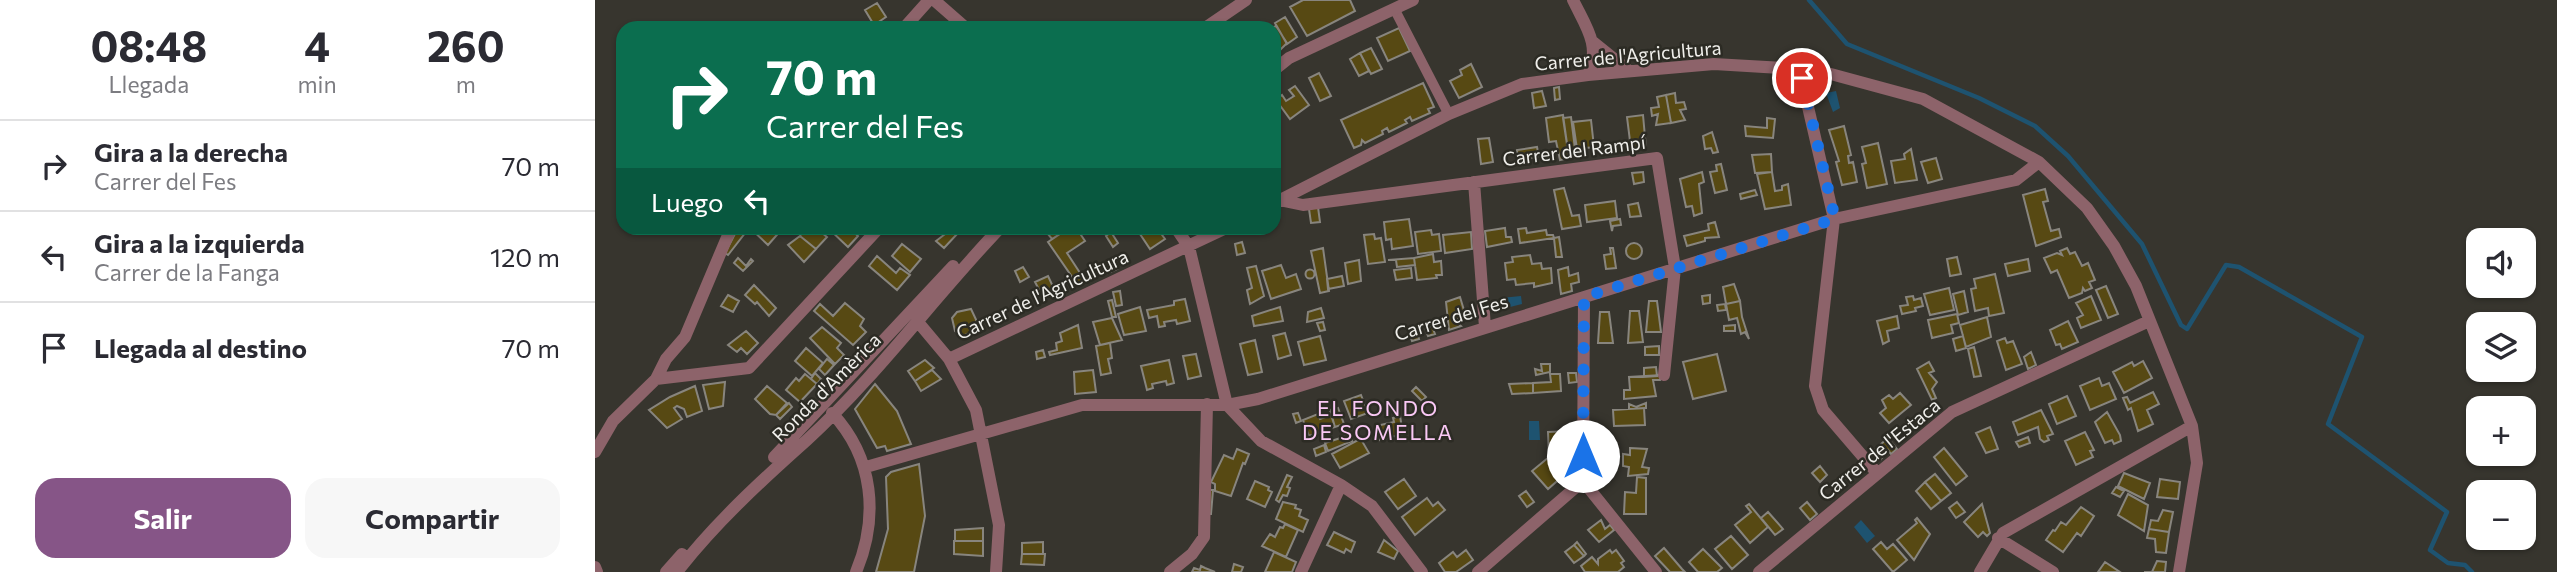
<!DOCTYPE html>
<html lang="es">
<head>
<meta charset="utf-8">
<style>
	body { margin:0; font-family:Commissioner,sans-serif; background:#f7f7f7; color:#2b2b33; height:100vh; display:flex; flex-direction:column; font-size:26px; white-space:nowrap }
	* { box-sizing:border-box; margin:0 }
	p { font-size:23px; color:#7c7c81 }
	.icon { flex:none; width:38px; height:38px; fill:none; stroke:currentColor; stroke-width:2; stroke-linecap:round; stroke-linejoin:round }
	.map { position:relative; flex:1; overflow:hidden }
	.details { display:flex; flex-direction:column; background:#fff; width:595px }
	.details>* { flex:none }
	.guide { position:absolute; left:21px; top:21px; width:665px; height:214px; border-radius:21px; box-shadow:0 2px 5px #0004; background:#0b6e4f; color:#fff; overflow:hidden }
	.fabs { position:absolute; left:1871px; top:228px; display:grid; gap:14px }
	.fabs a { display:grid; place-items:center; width:70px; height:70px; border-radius:14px; background:#fff; box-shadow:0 2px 5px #0004; font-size:35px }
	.pin { position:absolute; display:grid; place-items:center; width:60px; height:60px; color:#fff; margin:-30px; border:4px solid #fff; border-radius:50%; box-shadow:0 2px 7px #0007 }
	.me { position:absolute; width:77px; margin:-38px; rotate:0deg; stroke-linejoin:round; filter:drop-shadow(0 0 5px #0008) }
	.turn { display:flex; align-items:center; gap:24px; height:147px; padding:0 35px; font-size:32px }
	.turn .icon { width:91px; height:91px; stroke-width:2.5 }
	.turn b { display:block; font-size:49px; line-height:60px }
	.then { display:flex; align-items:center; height:66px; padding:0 35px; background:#0003; gap:14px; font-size:26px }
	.eta { display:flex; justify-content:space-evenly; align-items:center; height:119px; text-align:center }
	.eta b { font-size:42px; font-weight:700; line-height:49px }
	.button { display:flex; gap:14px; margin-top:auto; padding:14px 35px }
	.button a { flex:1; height:80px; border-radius:21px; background:#865587; color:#fff; font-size:28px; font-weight:700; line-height:80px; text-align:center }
	.button a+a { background:#f7f7f7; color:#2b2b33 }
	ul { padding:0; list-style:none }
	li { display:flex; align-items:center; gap:21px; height:91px; padding:0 35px; border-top:2px solid #e1e1e2 }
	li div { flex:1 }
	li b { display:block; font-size:26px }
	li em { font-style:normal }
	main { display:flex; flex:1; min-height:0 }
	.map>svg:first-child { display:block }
</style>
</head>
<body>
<main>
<section class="details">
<div class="eta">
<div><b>08:48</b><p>Llegada</p></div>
<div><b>4</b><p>min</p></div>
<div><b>260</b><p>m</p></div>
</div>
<ul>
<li><svg class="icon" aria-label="right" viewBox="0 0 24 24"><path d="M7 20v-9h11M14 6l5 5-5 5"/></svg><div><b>Gira a la derecha</b><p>Carrer del Fes</p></div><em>70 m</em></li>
<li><svg class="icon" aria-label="left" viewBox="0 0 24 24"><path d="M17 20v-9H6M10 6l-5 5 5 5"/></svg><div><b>Gira a la izquierda</b><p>Carrer de la Fanga</p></div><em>120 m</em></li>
<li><svg class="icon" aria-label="arrive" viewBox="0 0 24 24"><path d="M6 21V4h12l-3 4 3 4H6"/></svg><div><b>Llegada al destino</b></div><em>70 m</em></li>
</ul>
<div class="button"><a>Salir</a><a>Compartir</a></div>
</section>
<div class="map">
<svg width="1962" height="572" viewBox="0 0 1962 572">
	<rect width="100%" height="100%" fill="#37352e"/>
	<!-- water -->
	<path fill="#1e5370" d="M1241,91l4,17 -7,4 -7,-19z
		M926,296l1,8 -20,5 -1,-11z
		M934,421h10l1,19h-11z
		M1266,520l14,16 -8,7 -13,-16z"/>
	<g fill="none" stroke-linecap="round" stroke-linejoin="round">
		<!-- stream -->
		<path stroke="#1e5370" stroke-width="4.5" d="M1214,0l38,44 132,54 56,28 33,30 74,88 39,81 6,4 39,-64 13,2 123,70 -34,87 119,88 -17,38 18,13 17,2 7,7"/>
	</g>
	<!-- building -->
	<path fill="#574913" stroke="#88857e" stroke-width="2" d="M708,0h47l5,11 -48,25 -17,-29z
		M282,3l9,14 -12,8 -9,-15z
		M690,17l12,20 -10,7 -12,-21z
		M681,26l11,17 -9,9 -6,-24z
		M804,28l11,23 -22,10 -11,-23z
		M776,48l11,21 -11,5 -11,-21z
		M765,53l9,18 -10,5 -9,-17z
		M876,64l11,23 -23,11 -9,-17 12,-6 -2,-5z
		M724,73l12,23 -11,5 -11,-23z
		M828,83l11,24 -6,2 2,4 -18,8 -2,-4 -5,3 2,3 -18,9 -2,-4 -5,3 1,3 -18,9 -3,-3 -1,5 -7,3 -13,-28z
		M700,86l14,19 -19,14 -14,-19 6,-5 4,6 8,-5 -5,-6z
		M964,87l1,12 -5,1 -1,-12z
		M947,91l4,15 -12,2 -2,-15z
		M1080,93l1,10 8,-1 2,7 -6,1 5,10 -14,3 -5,-28z
		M1071,95l5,28 -15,2 2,-11 -6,2 -1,-8 8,-1 -2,-10z
		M968,115l6,43 -9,2 -4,-19 -7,1 -3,-24z
		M1048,115l3,33 -18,2 -1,-9h3l-3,-24z
		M976,117l4,32 -7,2 -5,-33z
		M1172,118l8,1 -2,19 -27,-2 -1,-10 22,2z
		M996,120l3,27 -17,2 -4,-27z
		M1249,126l7,29 -3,1 1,7 4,-1 4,20 -15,3 -6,-23 3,-1 -10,-31z
		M1117,132l6,20 -5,1 -2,-5 -6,1 -2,-13z
		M894,138l4,24 -12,2 -3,-25z
		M1283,143l9,41 -20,4 -5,-24 4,-1 -4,-16z
		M942,147l2,10 -21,3 -1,-10z
		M1316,149l6,31 -22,3 -4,-22 14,-2 -1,-5z
		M1176,154l1,18 -17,1 -3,-18z
		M1341,158l6,21 -14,4 -7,-21z
		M1126,164l6,26 -12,3 -5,-21 7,-1 -1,-6z
		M1048,172l1,10 -10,2 -2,-11z
		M1107,172l2,10 -5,2 3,29 -8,3 -2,-10 -6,1 -6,-28z
		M1177,172l3,19 7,-1v-4l6,-2 3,21 -26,4 -8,-35z
		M969,188l8,28 7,-1 2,11 -19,3 -8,-39z
		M1450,189l3,12 -5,1 8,29 8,-2 2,8 -25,9 -13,-51z
		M1160,190l2,5 -16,4 -1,-5z
		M1020,201l2,17 -30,4 -2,-17z
		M1043,203l3,13 -11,1 -2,-12z
		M723,207l2,15 -9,1 -2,-14z
		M814,219l4,27 -21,3 -1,-10 -5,1 -2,-18z
		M1025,219l1,6 -8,1 -1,5 -2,-10z
		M1120,222l4,15 -14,1v3l-18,5 -3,-10 25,-6 -1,-6z
		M143,228h11l-21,27 -3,-2z
		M155,228h33l-15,17z
		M210,228h11l11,9 -11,12 -16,-13z
		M238,228h16l9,8 -10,11 -18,-17z
		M358,228l5,5 -14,15 -8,-7z
		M448,228h26l-17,11z
		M474,228h16l-6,4 6,9 -18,12 17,26 -7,5 -29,-42z
		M541,228h21l8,11 -15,10z
		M910,228l1,9h5l1,5 -25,5 -2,-16z
		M931,228l1,5 19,-3 1,5h6l1,3 -34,5 -2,-14z
		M836,230l1,5 7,-1 2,17 -23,3 -3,-22z
		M516,232l7,11 -5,4 -7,-11z
		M876,232l1,17 -27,4 -2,-18z
		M779,234l1,5 6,-1 4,24 -17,2 -4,-29z
		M205,236l16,13 -12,13 -16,-17z
		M964,237l3,20h-6l-2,-19z
		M647,242l3,11 -8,2 -2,-11z
		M1031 251a8 8 0 1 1 16 0a8 8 0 1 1-16 0Z
		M307,244l19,15 -11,13 -18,-16z
		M728,248l6,43 -9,2 -9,-42z
		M1015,248h3l3,20 -10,1 -2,-14 7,-1z
		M1472,248l3,6 5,-2 7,14 6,-3 7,17 -6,2 3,6 -7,3 -2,-3 -1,5 -13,5 -12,-28 -6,3 -7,-15 13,-5 5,2 -2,-4z
		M838,254l1,8 7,-1 1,14h-6l1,3 -20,2 -3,-22z
		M935,255l2,9 9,-1 1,6 9,-1 1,15 -18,4v-4l-18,2 -1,-6 -8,1 -2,-17 8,-1 -1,-5z
		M282,256l19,17 4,-5 10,7 -13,15 -28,-24z
		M1362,257l4,17 -11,2 -3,-17z
		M143,258l8,8 5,-7 2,2 -10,10 -9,-8z
		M819,258l1,7 -18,2 -1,-7h-8z
		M1433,259l2,12 -22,5 -3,-12z
		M764,260l2,21 -13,3 -3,-21z
		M517,262l5,7 -9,4 -4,-6z
		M686,265l5,13 10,-4 5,15 -30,10 -9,-28z
		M661,266l8,30 -14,8 -3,-14 5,-2 -5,-20z
		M428,267l6,10 -9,5 -5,-11z
		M973,267l1,9 9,-3 1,9 -8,2 1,7 -11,3 -3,-24z
		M816,268l1,10 -16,2 -2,-10z
		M710.5 274a4.5 4.5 0 1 1 9 0a4.5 4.5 0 1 1-9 0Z
		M1400,274l9,39 -15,3 -1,-8 -13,3 -4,-22 5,-1 -2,-9z
		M453,276l8,17 -12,6 -9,-17z
		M747,276l2,10 -16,3 -1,-10z
		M1139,284l6,17 -14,3 -3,-17z
		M159,285l22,23 -7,8 -12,-14 -2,2 -10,-9z
		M1511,286l12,28 -10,4 -12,-28z
		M1354,288l5,22 -24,5 -6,-21z
		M525,291l2,14 -6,1 -3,-14z
		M1369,291l4,21 -10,3 -5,-21z
		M133,295l11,6 -6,11 -12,-6z
		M1115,295v8l-7,1 -1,-8z
		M1318,296l1,4 7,-2 2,8 -8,2 1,3 -14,3 -2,-8 8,-1 -2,-8z
		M1496,296l10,24 -20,8 -4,-10 6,-3 -7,-12z
		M865,297l6,20 -12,3 7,6 -12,4 -3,-28z
		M590,299l5,22 -13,3 -1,-4 -12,2 1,4 -6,1 -2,-11 -8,2 -2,-8 27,-5v-4z
		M517,300l4,17h-4l-4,-16z
		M1054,301h8l4,31h-15z
		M1145,301l2,16 7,22 -4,-7 -4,2 -4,-16 -8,2 -3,-16z
		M250,303l19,16 -4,7 6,6 -13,13 -39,-34 6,-7 13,12z
		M1130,304l1,6 -8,1 -1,-6z
		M545,307l6,24 -22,4 -6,-21z
		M685,307l3,14 -29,5 -2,-10z
		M726,308l3,10 -17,4 1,-10z
		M376,309l9,19 -19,9 -6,-6 -3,-13 5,-6z
		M1035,311h9l4,31 -15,1z
		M1005,312h9l4,31h-15z
		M1362,314l2,9 -8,2 2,8 -21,5 -4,-18z
		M1302,316l2,12 -12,3 2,10 -6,3 -6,-23z
		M1392,317l4,20 -25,10 -6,-22z
		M517,318l10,22 -22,5 -7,-23z
		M1473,321l10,21 -16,7 -2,-5 -4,1 -6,-15z
		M728,322l2,8 -5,1 -3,-8z
		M483,325l4,23 -32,7 -1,-3 8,-2 -1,-7 6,-2 -2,-8z
		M1140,325v6h-11v-5z
		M837,326l3,8 -7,2 -3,-8z
		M227,327l19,16 -4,5 7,7 -9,9 -25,-26z
		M151,331l12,12 -11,11 -6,-6 -4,4 -9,-7z
		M822,332l2,7 -7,2 -2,-7z
		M690,333l6,22 -13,4 -5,-23z
		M725,336l6,24 -22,5 -6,-23z
		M1368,336l3,12 -10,3 -3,-12z
		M1410,338l2,5 6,-2 9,23 -16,6 -9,-29z
		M660,340l7,32 -14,3 -8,-31z
		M515,343l2,15 -4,1 3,14 -10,2 -5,-29z
		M1064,346v9h-14v-8z
		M1379,347l7,29 -7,1 -6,-28z
		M211,348l17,15 -11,13 -17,-15z
		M448,350l2,7 -8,2 -1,-7z
		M1436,352l5,13 -8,4 -4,-12z
		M601,354l5,22 -13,3 -5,-23z
		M1122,354l9,37 -33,8 -10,-37z
		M232,359l7,6 -9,10 -6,-6z
		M330,360l9,8 -19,13 -7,-10z
		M574,360l5,23 -7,2 -1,-4 -14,3 1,4 -6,2 -6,-24z
		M1548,361l9,17 -28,15 -11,-21 19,-10 2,4z
		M1334,362l5,9 -5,2 8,9 -5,7 4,9 -4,2 -15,-31z
		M946,364h9v8l-14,3 -1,-6 7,2z
		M1061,367l1,9 -13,1v-9z
		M337,370l9,9 -20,12 -6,-10z
		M498,370l3,22 -21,2 -1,-22z
		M220,373l6,6 -4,5 -6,-5z
		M973,373h8l1,9 -8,1z
		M210,374l12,10 -17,18 -14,-12 10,-12 3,3z
		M955,374h10l1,17 -28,2v-10l18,-1z
		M1066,375l-1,5h-7l3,16 -32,3v-9h6l-1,-13z
		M1504,378l3,8 7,-3 7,16 -26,11 -10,-24z
		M130,382l-2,24 -14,3 -6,-24z
		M938,383v10l-21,1 -3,-10z
		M280,384l22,27 14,33 -24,7 -2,-5 -8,2 -22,-39z
		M100,386l7,25 -15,6 -3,-8 -7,-3 -3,2 8,11 -15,9 -18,-18 21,-13z
		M172,386l20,17 -11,12 -6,-1 -15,-15z
		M821,387l10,10 -4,4 -10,-10z
		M1558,392l6,12 -12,6 6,14 -15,7 -7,-23 -3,2 -5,-12 4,-1 3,6z
		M1305,393l11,12 -22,18 -9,-10 6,-5 -4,-8 7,-5 4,4z
		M766,395l7,18 -17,6 -7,-18z
		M1472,396l9,20 -19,8 -8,-20z
		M194,403l3,4 -12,12 -4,-4z
		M1051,403v5l-17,1v-5l7,3z
		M743,408l6,16 -9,3 -5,-17z
		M1049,408l1,17 -31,1 -1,-16z
		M1446,410l12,24 -6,2 2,4 -5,2 -4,-3 -2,-12 -20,8 -5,-13z
		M1512,412l13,23 1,6 -7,3 -2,-4 -7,3 -10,-21z
		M703,413l3,8 -5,2 -3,-9z
		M723,414l2,5 11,-4 4,12 -26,9 -6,-16z
		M805,416l3,18 -23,6 -4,-14 18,-4 -1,-4z
		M1395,427l8,22 -12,4 -10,-20z
		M977,431l1,36 -25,22 -16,-18 17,-14 -1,-25z
		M1490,432l9,18 -4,1 3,6 -17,8 -11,-24z
		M755,435l2,6 -24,10 -3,-8z
		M1433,437l2,6 -11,4 -3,-5z
		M1293,438l9,11 -6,5 -3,-4 -7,9 -8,-8z
		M763,440l4,1 7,12 -29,15 -8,-14z
		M729,445l2,7 -10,4 -2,-7z
		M1035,448l17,1 -5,18 7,1 -1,6 -20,2 1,-9 -6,-1v-12l7,1z
		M1349,448l23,28 -11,9 -22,-28z
		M642,449l12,5 -4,10 -2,-1 -12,33 -16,-5v-7l-4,-2 13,-27 9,4z
		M324,464l6,52 -11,56h-38l12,-43 -2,-52 5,-5z
		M1225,466l7,9 -7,7 -8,-9z
		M1529,473l26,10 -6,16 -26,-13z
		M1340,474l16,19 -10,8 -16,-19z
		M692,475l5,2 -5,10 3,1 -3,8 -4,-1 -4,7 -3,-2z
		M1042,477l9,1v36h-22l1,-22 11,1z
		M809,479l12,17 -18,13 -13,-17z
		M1565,479l20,3 -2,17 -21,-2z
		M660,481l14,6 -1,3 4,2 -7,15 -18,-8z
		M1330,482l16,19 -10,8 -15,-18z
		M1521,487l8,4 -4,6 -8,-4z
		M614,490h4l-2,24h-2z
		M931,491l8,11 -7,5 -8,-11z
		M1533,494l20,11 -4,26 -26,-16z
		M832,498l6,8 5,-4 7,8 -30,25 -13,-18z
		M688,502l13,3 -1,3 6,2 -2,6 9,4 -5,12 -27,-13z
		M1212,502l10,12 -7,6 -10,-12z
		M1362,502l8,10 -9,6 -7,-10z
		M1154,504l19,23 -18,16 -15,-18 16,-13 -5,-6z
		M1387,504l8,29 -3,3 -4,-4 -5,5 -14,-15z
		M1486,507l13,9 -13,20 -4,-3 -14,19 -17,-12 7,-10 2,1 6,-9 5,3z
		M1568,510l10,2 -4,20 -20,-3 2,-9 7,1z
		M1173,512l15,17 -8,6 -14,-17z
		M1322,518l13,16 -16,26 -17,-20 20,-17 -2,-3z
		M1006,520l4,9 5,-4 4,5 -15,12 -11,-12z
		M690,524l13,6 -12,27 -24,-11 8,-12 5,3 5,-10 3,1z
		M388,528v13h-28v-11z
		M1554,529l20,3 -3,21 -10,-1 -1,-13 -8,-1z
		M739,532l21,10 -4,10 -5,-3 -2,4 -17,-8z
		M1136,536l17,19 -16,14 -17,-20z
		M789,540l14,11 -4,8 -16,-7z
		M359,541h29v15l-29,-2z
		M448,542v12h-21v-11z
		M982,542l9,12 -2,2 -10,-11z
		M1286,542l6,7 6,-5 14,16 -14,12 -20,-23z
		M979,545l10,11 -10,7 -9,-11z
		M1069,548l18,21 3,3h-15l-15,-16z
		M1108,549l19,19 -5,4h-19l-9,-10z
		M871,550l7,10 -17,12h-11l-6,-9 14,-11 4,5z
		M1015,550l2,3 4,-3 8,11 -3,2 3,4 -6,5h-33l-4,-6 11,-9 6,7v-5z
		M679,552l22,10 -4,10h-27z
		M427,554h23l-1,11 -23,-1z
		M1562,561l9,1 -1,10h-21h8z
		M1510,562l15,10h-22z
		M639,564l9,3 -2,5h-9z
		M606,566l4,2 10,4h-23l2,-4 6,2z"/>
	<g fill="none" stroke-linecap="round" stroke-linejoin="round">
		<!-- pedestrian -->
		<path stroke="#8d636a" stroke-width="10" d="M802,14l50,97"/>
		<!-- minor -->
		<path stroke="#8d636a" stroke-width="12" d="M339,0l32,28
			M978,0c13,27 28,45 15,75
			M309,28l25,-28
			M610,28l41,-28
			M998,42l36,29
			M1204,68l35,151 -19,167 8,24 54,63
			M679,70l15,-12 124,-58
			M879,182l11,145
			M684,200l24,5 354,-47 18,110 -11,107
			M679,203l175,-89 73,-30 66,-9 126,-11 102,6 107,29 116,63 48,46 27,38 22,40 56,140 5,37 -18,109
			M581,228l13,19 38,158 34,36 80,44 31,21 50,66
			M989,297l-1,184 73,91
			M323,322l31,37 27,51 23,115 -3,47
			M354,359l277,-131
			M61,379l10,-20 19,-22 46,-109
			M237,413c42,45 47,104 24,159
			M0,452l18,-31 43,-42 93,-11 130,-140
			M179,457l179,-191
			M271,467l216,-62h145l31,-6 576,-180 182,-39 23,-18
			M1403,538l55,34
			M0,567l2,5
			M71,572l16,-18
			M82,572c38,-49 85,-92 130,-132 70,-64 128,-144 193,-212
			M575,572l22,-18 12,-17 3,-133
			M706,572l40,-87
			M883,572l105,-91
			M1164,572l193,-160 197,-91
			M1385,572l23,-39 189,-107"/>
	</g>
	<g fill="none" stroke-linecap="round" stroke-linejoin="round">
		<!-- route -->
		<path stroke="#1a73e8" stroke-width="12" stroke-dasharray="0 21.6" d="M988,456l1,-159 251,-78 -33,-141"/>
	</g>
	<g text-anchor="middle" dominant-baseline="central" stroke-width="5" stroke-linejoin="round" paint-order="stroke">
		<!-- street labels -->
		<g font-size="19" fill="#f0efeb" stroke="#2c2b24">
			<text transform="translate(1033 55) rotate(-5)">Carrer de l'Agricultura</text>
			<text transform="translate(979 150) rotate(-7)">Carrer del Rampí</text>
			<text transform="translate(447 294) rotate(-25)">Carrer de l'Agricultura</text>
			<text transform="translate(856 317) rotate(-17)">Carrer del Fes</text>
			<text transform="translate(231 387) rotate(-45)">Ronda d'Amèrica</text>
			<text transform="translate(1284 449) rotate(-39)">Carrer de l'Estaca</text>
		</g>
		<!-- neighbourhood labels -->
		<g font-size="21" letter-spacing="2" fill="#fac8f5" stroke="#2c2b24">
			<text x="783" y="407">EL FONDO<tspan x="783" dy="24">DE SOMELLA</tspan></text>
		</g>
	</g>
</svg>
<div class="fabs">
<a><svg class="icon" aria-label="sound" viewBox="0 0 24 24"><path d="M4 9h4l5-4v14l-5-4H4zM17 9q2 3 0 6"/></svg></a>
<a><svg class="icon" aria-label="layers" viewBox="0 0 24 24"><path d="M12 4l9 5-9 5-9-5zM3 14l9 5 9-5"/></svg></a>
<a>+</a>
<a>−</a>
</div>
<div class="pin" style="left:1207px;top:78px;background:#d93025"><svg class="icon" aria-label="arrive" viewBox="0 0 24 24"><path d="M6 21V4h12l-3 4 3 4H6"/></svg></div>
<svg class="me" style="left:988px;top:456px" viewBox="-20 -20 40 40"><circle r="19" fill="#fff"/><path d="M0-13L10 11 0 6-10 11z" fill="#1a73e8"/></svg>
<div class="guide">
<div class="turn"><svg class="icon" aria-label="right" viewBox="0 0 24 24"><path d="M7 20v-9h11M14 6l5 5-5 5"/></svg><div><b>70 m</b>Carrer del Fes</div></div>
<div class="then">Luego<svg class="icon" aria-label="left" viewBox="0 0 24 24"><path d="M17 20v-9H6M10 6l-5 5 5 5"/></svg></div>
</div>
</div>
</main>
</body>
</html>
